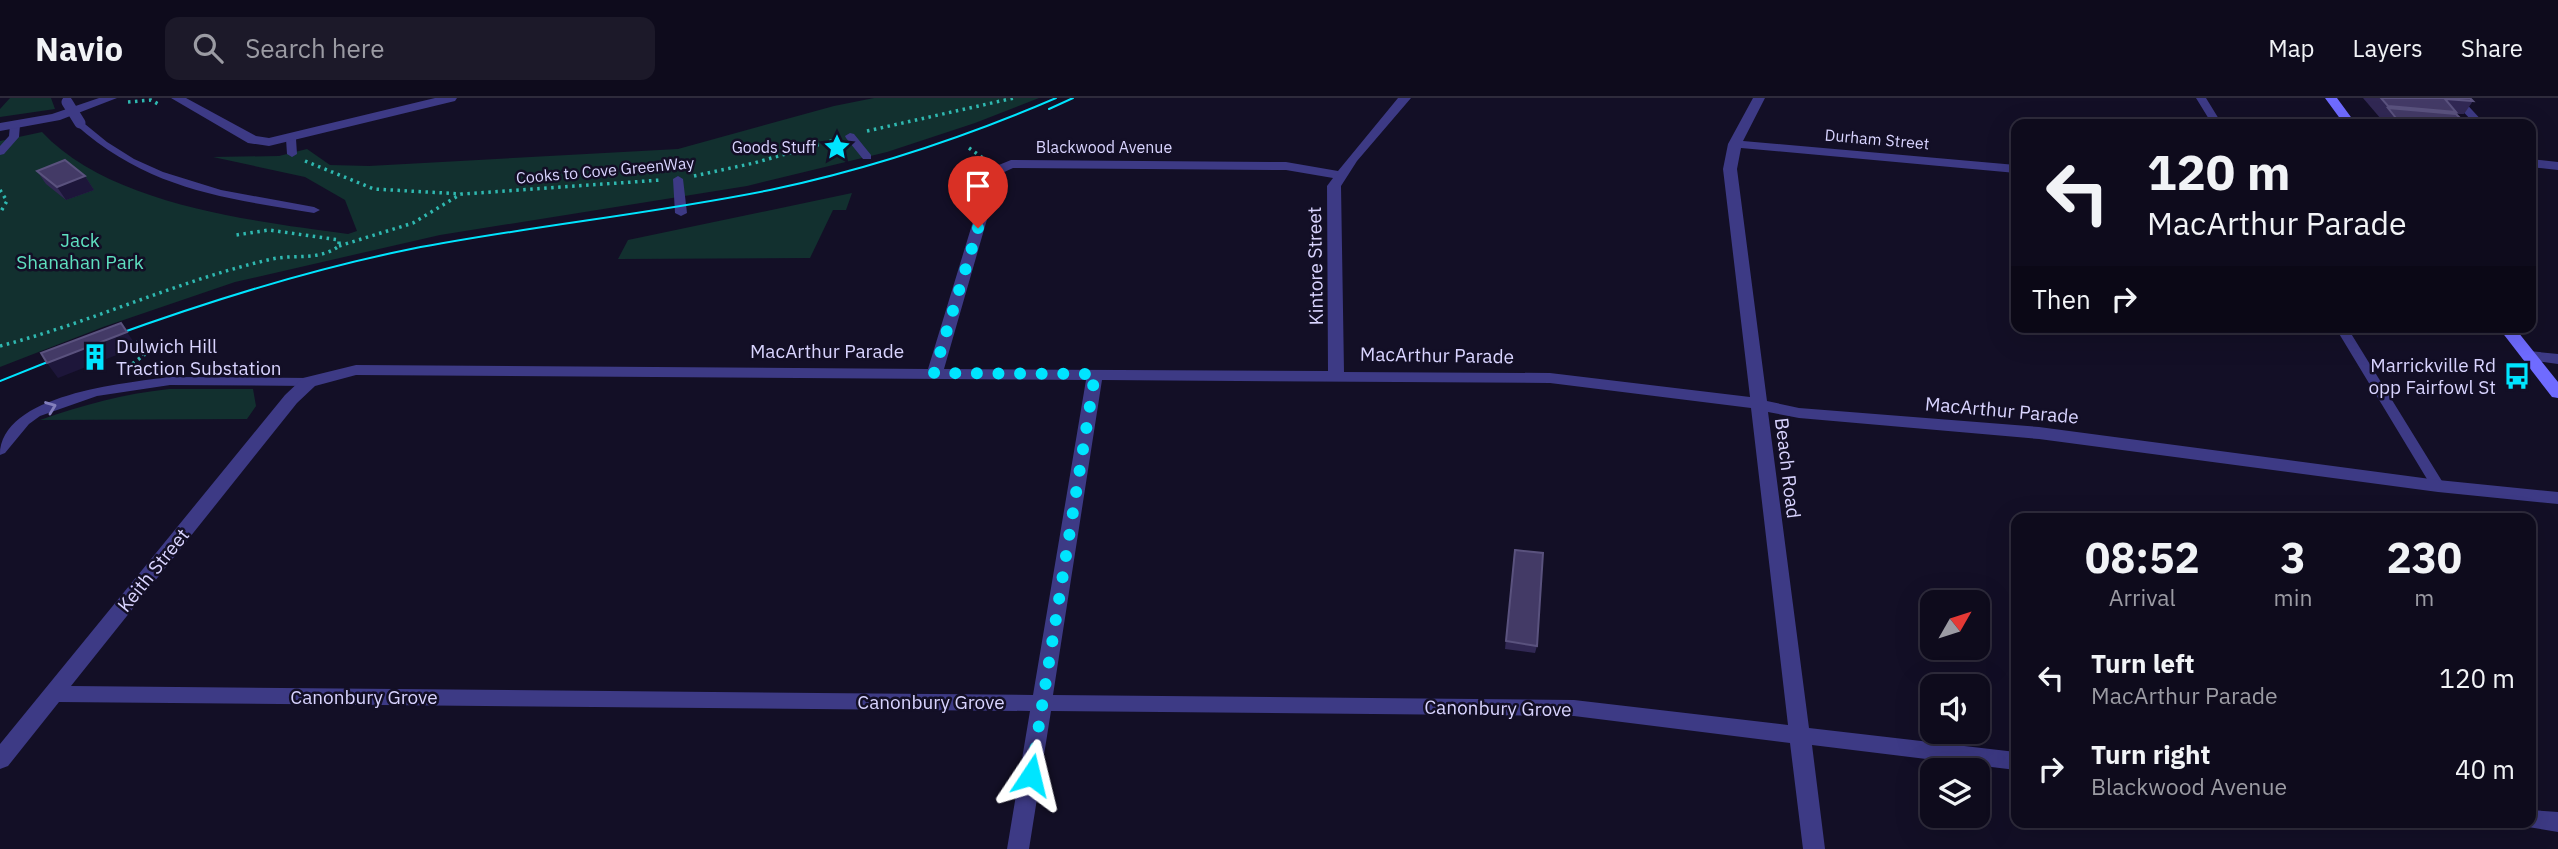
<!DOCTYPE html>
<html lang="en">
<head>
<meta charset="utf-8">
<style>
	body { margin:0; font-family:"IBM Plex Sans",sans-serif; background:#1c1929; color:#f1f3f6; height:100vh; display:flex; flex-direction:column; font-size:26px; white-space:nowrap }
	* { box-sizing:border-box; margin:0 }
	p { font-size:23px; color:#9b9ba3 }
	.icon { flex:none; width:38px; height:38px; fill:none; stroke:currentColor; stroke-width:2; stroke-linecap:round; stroke-linejoin:round }
	.map { position:relative; flex:1; overflow:hidden }
	.drawer { position:absolute; left:2011px; top:415px; width:525px; height:315px; display:flex; flex-direction:column; background:#0e0b1c; border-radius:14px; box-shadow:0 7px 28px #0002,0 0 0 2px #2e2b3b }
	.drawer>* { flex:none }
	.banner { position:absolute; left:2011px; top:21px; width:525px; height:214px; border-radius:14px; box-shadow:0 7px 28px #0002,0 0 0 2px #2e2b3b; background:#0e0b1c; color:#f1f3f6; overflow:hidden }
	.needle { width:46px; rotate:51deg }
	.buttons { position:absolute; left:1920px; top:492px; display:grid; gap:14px }
	.buttons a { display:grid; place-items:center; width:70px; height:70px; border-radius:14px; background:#0e0b1c; box-shadow:0 7px 28px #0002,0 0 0 2px #2e2b3b; font-size:35px }
	.pin { position:absolute; display:grid; place-items:center; width:60px; height:60px; color:#fff; margin:-72px -30px; border-radius:50% 50% 50% 0; rotate:-45deg; box-shadow:0 0 7px #0007 }
	.pin .icon { rotate:45deg }
	.me { position:absolute; width:77px; margin:-38px; rotate:10deg; stroke-linejoin:round; filter:drop-shadow(0 0 5px #0008) }
	.turn { display:flex; align-items:center; gap:24px; height:147px; padding:0 21px; font-size:32px }
	.turn .icon { width:91px; height:91px; stroke-width:2.5 }
	.turn b { display:block; font-size:49px; line-height:60px }
	.then { display:flex; align-items:center; height:66px; padding:0 21px; background:#0003; gap:14px; font-size:26px }
	.eta { display:flex; justify-content:space-evenly; align-items:center; height:119px; text-align:center }
	.eta b { font-size:42px; font-weight:800; line-height:49px }
	ul { padding:0; list-style:none }
	li { display:flex; align-items:center; gap:21px; height:91px; padding:0 21px }
	li div { flex:1 }
	li b { display:block; font-size:26px }
	li em { font-style:normal }
	header { display:flex; align-items:center; gap:42px; box-sizing:border-box; height:98px; padding:0 35px; background:#0e0b1c; border-bottom:2px solid #2e2b3b }
	header strong { font-size:33px }
	nav { display:flex; gap:38px; margin-inline-start:auto; font-size:24px }
	.search { width:490px; height:63px; background:#1c1929; display:flex; align-items:center; gap:18px; box-sizing:border-box; padding:0 24px; border-radius:14px; color:#9b9ba3; font-size:26px }
	.map>svg:first-child { display:block }
</style>
</head>
<body>
<header>
<strong>Navio</strong>
<div class="search"><svg class="icon" aria-label="search" viewBox="0 0 24 24"><circle cx="10" cy="10" r="6"/><path d="M15 15l6 6"/></svg>Search here</div>
<nav><a>Map</a><a>Layers</a><a>Share</a></nav>
</header>
<div class="map">
<svg width="2558" height="751" viewBox="0 0 2558 751">
	<rect width="100%" height="100%" fill="#130f26"/>
	<!-- green -->
	<path fill="#12302f" d="M10,0h41l4,11 -55,8v-8z
		M874,0h165l-64,25 -88,29 -140,34 -307,49 -205,47 -132,45 -103,40v-226l42,-9c68,73 211,89 306,102l9,-3 -12,-31 -40,-23 -92,-20 66,-1 28,-7 23,16 39,1 309,-17 156,-43z
		M852,95l-6,17h-13l-23,48 -192,1 10,-19z
		M169,291h84l3,17 -9,13 -207,1c43,-15 83,-26 129,-31z"/>
	<g fill="none" stroke-linecap="round" stroke-linejoin="round">
		<!-- path -->
		<path stroke="#2fb8b0" stroke-width="3.5" stroke-dasharray="2.5 4.5" stroke-linecap="butt" d="M128,4l23,-2 9,5
			M867,33l147,-33
			M969,50l14,10
			M305,63l69,28 88,5 199,-14
			M694,78l60,-13 81,-23
			M0,92l7,11 -7,12
			M339,148l74,-23 48,-29
			M0,248c93,-24 179,-66 272,-87 23,-5 47,2 67,-13v-6l-70,-10 -33,5
			M127,270l17,-13 -11,-17"/>
		<!-- lane -->
		<path fill="#3d3a85" fill-rule="evenodd" d="M2196,0h10l16,26h-10z
			M2450,0h11l24,26h-10z
			M80,22l27,22 27,17 29,13 58,18 93,17 6,3 -6,3c-91,-15 -166,-24 -238,-88l-1,-2z
			M15,24l5,3 -1,12 -15,17 -4,1v-9l9,-10 1,-11z
			M850,35l4,1 17,21v4h-8l-17,-21 -1,-2z
			M291,38l5,3 1,15 -5,3 -5,-3 -1,-15z
			M678,78l5,3 4,34 -6,3 -6,-3 -2,-34z
			M2335,229h12l98,159 -2,3h-10z
			M170,279l139,1 7,4 -7,4 -139,-1 -73,11 -57,20 -11,8 -24,29 -5,2c0,-61 125,-72 170,-78z"/>
		<!-- street -->
		<path fill="#3d3a85" fill-rule="evenodd" d="M99,0h18l-57,22 -60,11v-8l52,-9z
			M171,0h15l70,38 13,2 166,-40h22l-2,3 -186,45 -21,-3z
			M1398,0h13l-54,63 -16,25 3,186 206,1 200,24 -27,-228 5,-25 25,-46h12l-22,43 273,24v8l-275,-25 -4,21 30,232 32,7 240,19 399,53 120,12v12l-120,-12 -399,-53 -240,-21 -31,-6 41,316 207,24v18l-204,-25 13,104h-22l-13,-106 -216,-27 -523,-5 -22,138h-22l23,-138 -971,-9 -51,64 -8,3v-25l285,-349 18,-17 53,-13 572,4 61,-200 22,-9 275,2 52,9zM1013,70l273,2 47,8 -6,8 1,185 -384,-2 56,-195zM356,277l730,5 -53,315 -962,-9 226,-283 18,-17zM1102,282l448,3 201,25 37,317 -214,-25 -521,-5z
			M2530,61l28,3v8l-28,-3z
			M2529,253l29,3v10l-35,-5 -2,-3z
			M2530,712l28,2v20l-36,-6 -1,-4h9z"/>
		<!-- secondary -->
		<path fill="#6f6bff" fill-rule="evenodd" d="M2325,0h12l19,26h-12z
			M2498,229h16l44,55v16l-6,-1z"/>
		<!-- tram -->
		<path stroke="#00e5ff" stroke-width="2" d="M1049,11l24,-11
			M107,240c99,-36 200,-68 304,-89 119,-23 240,-35 359,-59 99,-21 193,-52 286,-92
			M0,283l65,-26"/>
		<!-- lane-bridge -->
		<path stroke="#3d3a85" stroke-width="11" d="M67,4l13,21"/>
	</g>
	<!-- wall -->
	<path fill="#312854" d="M2363,0h107l3,3 -9,13h-7l9,10h-84l-2,-3 1,-2z
		M37,73l48,5 9,14 -28,10 -20,-16z
		M1514,459l23,89 -2,7 -30,-4z"/>
	<!-- shaded-wall -->
	<path fill="#1d163a" d="M85,78l9,14 -28,10 -9,-13z
		M127,234l10,15 -79,31 -11,-15z"/>
	<!-- building -->
	<path fill="#433a66" stroke="#5a527e" stroke-width="2" d="M2381,0h89l3,3 -28,-2 11,13 -68,-6z
		M2388,10l68,6 10,10 -66,-1z
		M65,62l20,16 -28,11 -20,-16z
		M121,225l6,9 -80,31 -6,-10z
		M1515,452l28,3 -6,93 -31,-5z"/>
	<!-- one-way arrows -->
	<defs><path id="oneway-chevron" d="M-2-3.5L2.5 0L-2 3.5" fill="none" stroke-width="1.6" stroke-linecap="round" stroke-linejoin="round" transform="scale(1.75)"/></defs>
	<use stroke="#837fbc" href="#oneway-chevron" transform="translate(51 309) rotate(-21)"/>
	<g fill="none" stroke-linecap="round" stroke-linejoin="round">
		<!-- route -->
		<path stroke="#00e5ff" stroke-width="12" stroke-dasharray="0 21.6" d="M978,130l-44,145 161,1 -64,401"/>
	</g>
	<!-- icons -->
	<defs>
		<symbol id="sight-bare" viewBox="-9 -9 18 18"><path d="M0-6L1.8-2.2L6-1.7L2.9 1.2L3.7 5.4L0 3.3L-3.7 5.4L-2.9 1.2L-6-1.7L-1.8-2.2Z" fill="#00e5ff" stroke="#130f26" stroke-width="2.5" paint-order="stroke"/></symbol>
		<symbol id="building-bare" viewBox="-9 -9 18 18"><path d="M-4-6H4V6H1V3H-1V6H-4ZM-2.5-4.3h1.7v1.8h-1.7ZM.8-4.3h1.7v1.8H.8ZM-2.5-1h1.7V.8h-1.7ZM.8-1h1.7V.8H.8Z" fill="#00e5ff" stroke="#130f26" stroke-width="2.5" paint-order="stroke"/></symbol>
		<symbol id="bus-bare" viewBox="-9 -9 18 18"><path d="M-5-6H5V4H4V6H2V4H-2V6H-4V4H-5ZM-3.5-4V0h7V-4ZM-3.5 1.2v1.5H-2V1.2ZM2 1.2v1.5H3.5V1.2Z" fill="#00e5ff" stroke="#130f26" stroke-width="2.5" paint-order="stroke"/></symbol>
	</defs>
	<g fill-rule="evenodd">
		<use href="#sight-bare" x="818" y="30" width="38" height="38"/>
		<use href="#building-bare" x="76" y="240" width="38" height="38"/>
		<use href="#bus-bare" x="2498" y="259" width="38" height="38"/>
	</g>
	<g text-anchor="middle" dominant-baseline="central" stroke-width="5" stroke-linejoin="round" paint-order="stroke">
		<!-- far-street labels -->
		<g font-size="16" fill="#d9d4ff" stroke="#130f26">
			<text transform="translate(1877 41) rotate(5)">Durham Street</text>
			<text x="1104" y="49">Blackwood Avenue</text>
			<text transform="translate(605 72) rotate(-5)">Cooks to Cove GreenWay</text>
		</g>
		<!-- far-poi labels -->
		<g font-size="16" fill="#d9d4ff" stroke="#130f26" text-anchor="end">
			<text x="816" y="49">Goods Stuff</text>
		</g>
		<!-- park labels -->
		<g font-size="19" fill="#5fe0c0" stroke="#130f26">
			<text x="80" y="142">Jack<tspan x="80" dy="22">Shanahan Park</tspan></text>
		</g>
		<!-- street labels -->
		<g font-size="19" fill="#d9d4ff" stroke="#130f26">
			<text transform="translate(1315 168) rotate(-91)">Kintore Street</text>
			<text x="827" y="253">MacArthur Parade</text>
			<text transform="translate(1437 257) rotate(1)">MacArthur Parade</text>
			<text transform="translate(2002 312) rotate(5)">MacArthur Parade</text>
			<text transform="translate(1788 370) rotate(83)">Beach Road</text>
			<text transform="translate(153 472) rotate(-51)">Keith Street</text>
			<text x="364" y="599">Canonbury Grove</text>
			<text x="931" y="604">Canonbury Grove</text>
			<text transform="translate(1498 610) rotate(1)">Canonbury Grove</text>
		</g>
		<!-- poi labels -->
		<g font-size="19" fill="#d9d4ff" stroke="#130f26" text-anchor="start">
			<text x="116" y="248">Dulwich Hill<tspan x="116" dy="22">Traction Substation</tspan></text>
			<text x="2496" y="267" text-anchor="end">Marrickville Rd<tspan x="2496" dy="22">opp Fairfowl St</tspan></text>
		</g>
	</g>
</svg>
<div class="buttons">
<a><svg class="needle" viewBox="-14 -14 28 28"><path d="M0-13l5 13h-10z" fill="#e53935"/><path d="M0 13l5-13h-10z" fill="#9b9ba3"/></svg></a>
<a><svg class="icon" aria-label="sound" viewBox="0 0 24 24"><path d="M4 9h4l5-4v14l-5-4H4zM17 9q2 3 0 6"/></svg></a>
<a><svg class="icon" aria-label="layers" viewBox="0 0 24 24"><path d="M12 4l9 5-9 5-9-5zM3 14l9 5 9-5"/></svg></a>
</div>
<div class="pin" style="left:978px;top:130px;background:#d93025"><svg class="icon" aria-label="arrive" viewBox="0 0 24 24"><path d="M6 21V4h12l-3 4 3 4H6"/></svg></div>
<svg class="me" style="left:1031px;top:677px" viewBox="-20 -20 40 40"><path d="M0-17L14 15 0 8-14 15z" fill="#00e5ff" stroke="#fff" stroke-width="4"/></svg>
<div class="banner">
<div class="turn"><svg class="icon" aria-label="left" viewBox="0 0 24 24"><path d="M17 20v-9H6M10 6l-5 5 5 5"/></svg><div><b>120 m</b>MacArthur Parade</div></div>
<div class="then">Then<svg class="icon" aria-label="right" viewBox="0 0 24 24"><path d="M7 20v-9h11M14 6l5 5-5 5"/></svg></div>
</div>
<section class="drawer">
<div class="eta">
<div><b>08:52</b><p>Arrival</p></div>
<div><b>3</b><p>min</p></div>
<div><b>230</b><p>m</p></div>
</div>
<ul>
<li><svg class="icon" aria-label="left" viewBox="0 0 24 24"><path d="M17 20v-9H6M10 6l-5 5 5 5"/></svg><div><b>Turn left</b><p>MacArthur Parade</p></div><em>120 m</em></li>
<li><svg class="icon" aria-label="right" viewBox="0 0 24 24"><path d="M7 20v-9h11M14 6l5 5-5 5"/></svg><div><b>Turn right</b><p>Blackwood Avenue</p></div><em>40 m</em></li>
</ul>
</section>
</div>
</body>
</html>
